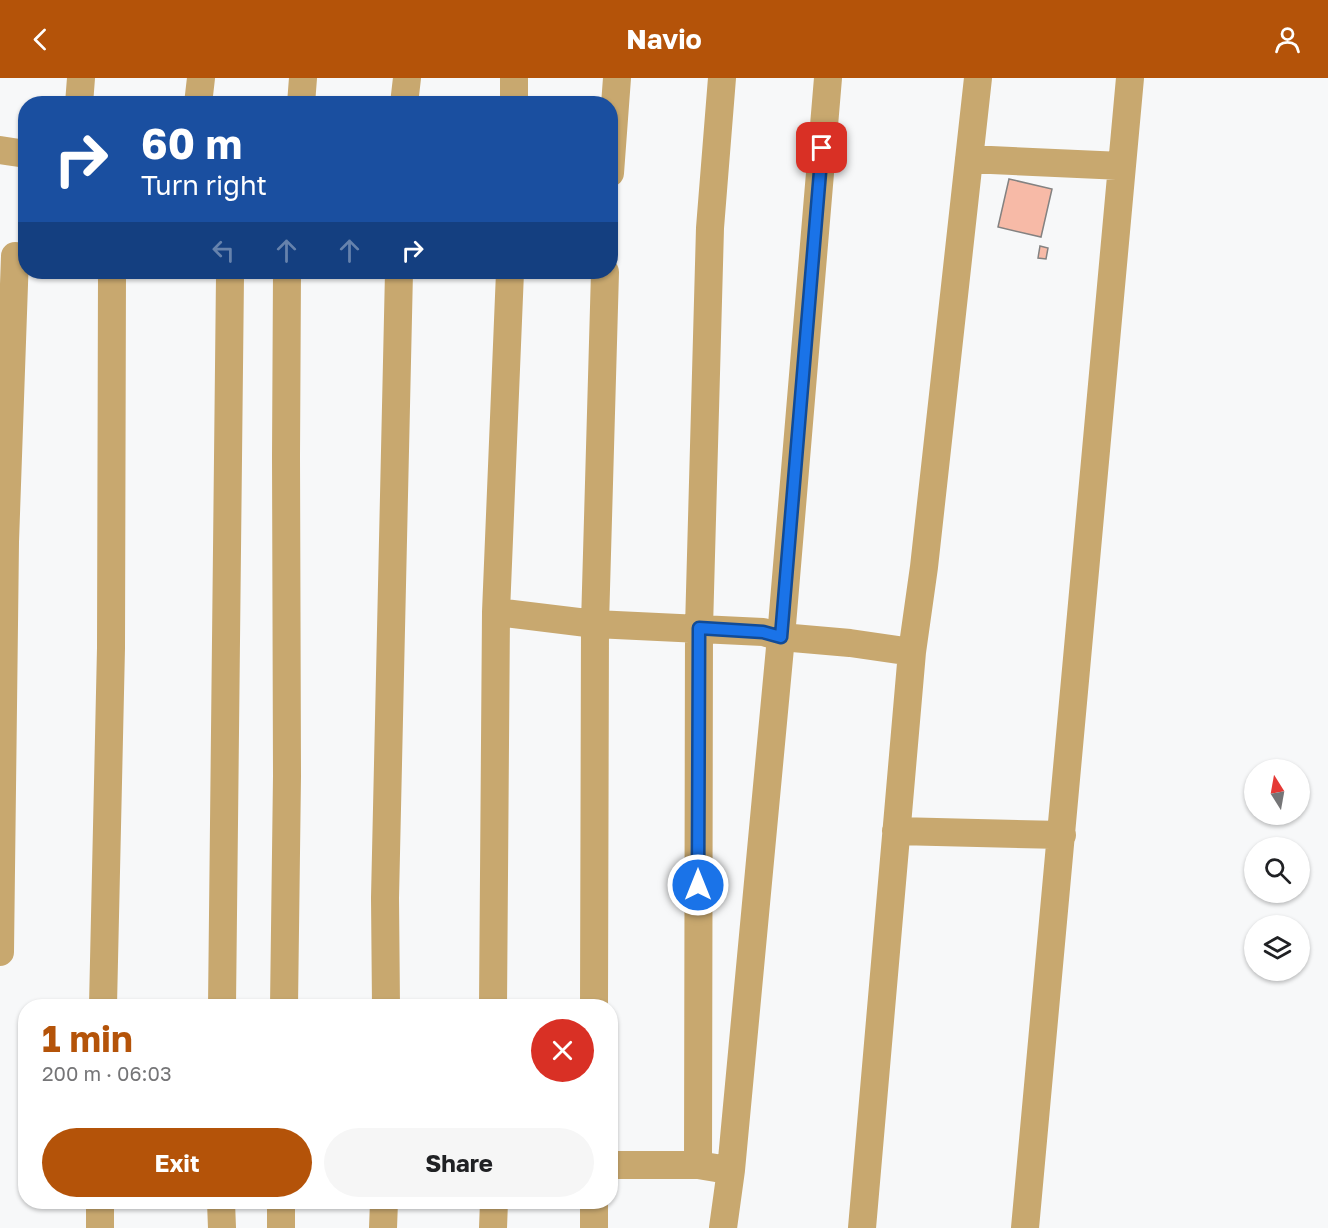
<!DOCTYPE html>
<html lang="en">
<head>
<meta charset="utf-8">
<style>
	body { margin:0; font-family:"Golos Text",sans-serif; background:#f6f6f6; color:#202124; height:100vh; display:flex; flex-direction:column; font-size:22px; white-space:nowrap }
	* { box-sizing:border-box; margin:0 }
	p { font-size:20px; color:#757577 }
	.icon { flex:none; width:33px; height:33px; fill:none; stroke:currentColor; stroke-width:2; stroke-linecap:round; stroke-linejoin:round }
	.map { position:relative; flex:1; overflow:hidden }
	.sheet { position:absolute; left:18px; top:921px; width:600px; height:210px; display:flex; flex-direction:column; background:#fff; border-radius:24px; box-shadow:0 2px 4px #0004 }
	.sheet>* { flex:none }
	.hud { position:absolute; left:18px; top:18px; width:600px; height:183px; border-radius:24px; box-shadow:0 2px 4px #0004; background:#1a4fa0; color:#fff; overflow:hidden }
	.needle { width:39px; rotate:349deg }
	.buttons { position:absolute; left:1244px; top:681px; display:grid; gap:12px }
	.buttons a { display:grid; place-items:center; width:66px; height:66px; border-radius:50%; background:#fff; box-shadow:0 2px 4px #0004; font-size:30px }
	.pin { position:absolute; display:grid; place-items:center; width:51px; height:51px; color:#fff; margin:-26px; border-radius:12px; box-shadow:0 3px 9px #0006 }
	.me { position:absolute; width:66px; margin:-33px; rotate:0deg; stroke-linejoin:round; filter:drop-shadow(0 0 4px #0008) }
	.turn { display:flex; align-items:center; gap:21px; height:126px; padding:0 24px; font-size:27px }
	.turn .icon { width:78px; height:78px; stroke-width:2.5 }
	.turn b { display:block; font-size:42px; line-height:51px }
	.lanes { display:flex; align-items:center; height:57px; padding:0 24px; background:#0003; justify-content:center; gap:30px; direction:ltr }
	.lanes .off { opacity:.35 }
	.round { display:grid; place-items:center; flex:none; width:63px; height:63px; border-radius:32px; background:#f6f6f6 }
	.summary { display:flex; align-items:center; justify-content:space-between; height:102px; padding:0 24px }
	h1 { font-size:36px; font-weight:700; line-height:45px; color:#b45309 }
	.button { display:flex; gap:12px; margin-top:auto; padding:12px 24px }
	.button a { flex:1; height:69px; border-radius:36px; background:#b45309; color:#fff; font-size:24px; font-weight:700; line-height:69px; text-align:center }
	.button a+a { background:#f6f6f6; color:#202124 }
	header { display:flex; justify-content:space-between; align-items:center; height:78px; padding:0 24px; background:#b45309; color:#fff; font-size:27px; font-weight:700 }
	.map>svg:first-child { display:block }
</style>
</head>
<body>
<header><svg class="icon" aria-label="back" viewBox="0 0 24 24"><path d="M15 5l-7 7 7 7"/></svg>Navio<svg class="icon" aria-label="person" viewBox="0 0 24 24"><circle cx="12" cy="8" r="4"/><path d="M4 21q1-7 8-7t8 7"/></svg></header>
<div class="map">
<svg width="1328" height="1150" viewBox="0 0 1328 1150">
	<rect width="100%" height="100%" fill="#f7f8f9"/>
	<!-- building -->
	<path fill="#f7baa7" stroke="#848281" stroke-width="1.5" d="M1009,101l43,10 -11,48 -43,-10z
		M1040,168l8,2 -2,11 -8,-1z"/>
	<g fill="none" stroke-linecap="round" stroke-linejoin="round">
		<!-- street -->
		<path stroke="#c8a86f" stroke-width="28" d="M514,0v26
			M79,26l2,-26
			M198,26l3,-26
			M301,26l2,-26
			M404,26l3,-26
			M0,72l26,4
			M969,81l153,7
			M610,95l7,-95
			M496,534l99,12 168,8 18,5 69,6 62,9
			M896,753l166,4
			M0,874l5,-410 10,-286
			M103,928l8,-358 1,-376
			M222,928l8,-730
			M284,928l3,-230 -1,-320 1,-184
			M386,928l-1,-108 14,-626
			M493,928l3,-394 14,-340
			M594,928l1,-382 10,-352
			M610,1087h88l18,3
			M698,1087l1,-537 11,-400 12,-150
			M221,1124l1,26
			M594,1124v26
			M100,1150v-26
			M281,1150v-26
			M383,1150l1,-26
			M493,1150l1,-26
			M723,1150l8,-58 50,-533 47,-559
			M862,1150l50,-576 12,-85 54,-489
			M1025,1150l105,-1150"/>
	</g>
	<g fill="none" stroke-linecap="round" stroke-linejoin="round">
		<defs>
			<path id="route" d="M698,807l1,-257 64,4 18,5 41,-489"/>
		</defs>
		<!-- route casing -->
		<use href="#route" stroke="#114b97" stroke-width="15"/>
		<!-- route -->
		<use href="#route" stroke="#1a73e8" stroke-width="10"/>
	</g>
</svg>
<div class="buttons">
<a><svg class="needle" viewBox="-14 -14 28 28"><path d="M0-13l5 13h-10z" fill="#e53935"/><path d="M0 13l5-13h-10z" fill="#757577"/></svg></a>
<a><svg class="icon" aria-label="search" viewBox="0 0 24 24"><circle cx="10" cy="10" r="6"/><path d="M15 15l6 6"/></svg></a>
<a><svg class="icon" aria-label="layers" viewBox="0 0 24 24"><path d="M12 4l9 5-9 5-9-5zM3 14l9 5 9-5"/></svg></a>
</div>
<div class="pin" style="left:822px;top:70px;background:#d93025"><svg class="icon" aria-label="arrive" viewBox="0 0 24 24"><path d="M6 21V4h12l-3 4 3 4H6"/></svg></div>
<svg class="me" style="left:698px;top:807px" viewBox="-20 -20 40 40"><circle r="17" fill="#1a73e8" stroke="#fff" stroke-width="3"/><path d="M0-11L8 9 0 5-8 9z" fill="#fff"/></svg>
<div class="hud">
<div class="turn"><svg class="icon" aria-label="right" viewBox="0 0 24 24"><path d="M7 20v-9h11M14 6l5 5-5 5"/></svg><div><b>60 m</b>Turn right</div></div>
<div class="lanes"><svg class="icon off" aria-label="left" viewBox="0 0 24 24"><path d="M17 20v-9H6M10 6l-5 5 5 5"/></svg><svg class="icon off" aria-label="ahead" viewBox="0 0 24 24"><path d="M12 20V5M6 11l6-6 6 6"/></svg><svg class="icon off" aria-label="ahead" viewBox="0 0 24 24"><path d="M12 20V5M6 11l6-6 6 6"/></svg><svg class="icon" aria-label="right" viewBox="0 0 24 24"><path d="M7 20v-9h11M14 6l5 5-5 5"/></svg></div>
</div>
<section class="sheet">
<div class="summary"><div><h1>1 min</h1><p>200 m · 06:03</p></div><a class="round" style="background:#d93025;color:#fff"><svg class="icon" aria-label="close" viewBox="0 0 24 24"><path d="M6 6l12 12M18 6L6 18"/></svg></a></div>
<div class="button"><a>Exit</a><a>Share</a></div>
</section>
</div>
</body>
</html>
